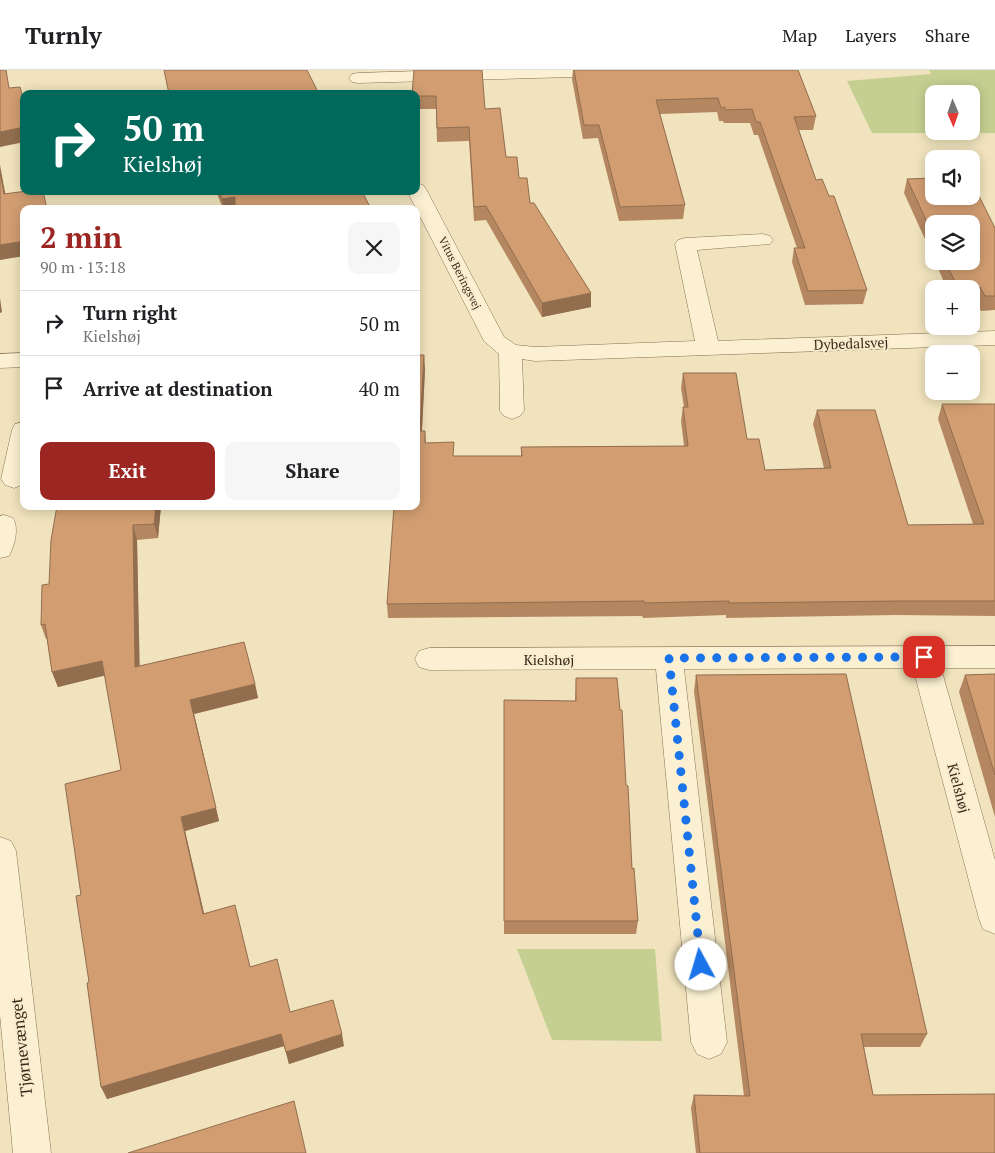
<!DOCTYPE html>
<html lang="en">
<head>
<meta charset="utf-8">
<style>
	body { margin:0; font-family:"PT Serif",serif; background:#f6f6f6; color:#202124; height:100vh; display:flex; flex-direction:column; font-size:19px; white-space:nowrap }
	* { box-sizing:border-box; margin:0 }
	p { font-size:16px; color:#757577 }
	.icon { flex:none; width:28px; height:28px; fill:none; stroke:currentColor; stroke-width:2; stroke-linecap:round; stroke-linejoin:round }
	.map { position:relative; flex:1; overflow:hidden }
	.side { position:absolute; left:20px; top:135px; width:400px; height:305px; display:flex; flex-direction:column; background:#fff; border-radius:10px; box-shadow:0 2px 12px #0003 }
	.side>* { flex:none }
	.top-card { position:absolute; left:20px; top:20px; width:400px; height:105px; border-radius:10px; box-shadow:0 2px 12px #0003; background:#00695c; color:#fff; overflow:hidden }
	.needle { width:32px; rotate:178deg }
	.buttons { position:absolute; left:925px; top:15px; display:grid; gap:10px }
	.buttons a { display:grid; place-items:center; width:55px; height:55px; border-radius:10px; background:#fff; box-shadow:0 2px 12px #0003; font-size:25px }
	.pin { position:absolute; display:grid; place-items:center; width:42px; height:42px; color:#fff; margin:-21px; border-radius:10px; box-shadow:0 2px 8px #0006 }
	.me { position:absolute; width:55px; margin:-28px; rotate:354deg; stroke-linejoin:round; filter:drop-shadow(0 0 4px #0008) }
	.turn { display:flex; align-items:center; gap:18px; height:105px; padding:0 20px; font-size:22px }
	.turn .icon { width:65px; height:65px; stroke-width:2.5 }
	.turn b { display:block; font-size:35px; line-height:42px }
	.round { display:grid; place-items:center; flex:none; width:52px; height:52px; border-radius:10px; background:#f6f6f6 }
	.head { display:flex; align-items:center; justify-content:space-between; height:85px; padding:0 20px }
	h1 { font-size:30px; font-weight:800; line-height:38px; color:#9c2622 }
	.action { display:flex; gap:10px; margin-top:auto; padding:10px 20px }
	.action a { flex:1; height:58px; border-radius:10px; background:#9c2622; color:#fff; font-size:20px; font-weight:800; line-height:58px; text-align:center }
	.action a+a { background:#f6f6f6; color:#202124 }
	ul { padding:0; list-style:none }
	li { display:flex; align-items:center; gap:15px; height:65px; padding:0 20px; border-top:1px solid #e0e0e0 }
	li div { flex:1 }
	li b { display:block; font-size:19px }
	li em { font-style:normal }
	header { display:flex; align-items:center; gap:30px; box-sizing:border-box; height:70px; padding:0 25px; background:#fff; border-bottom:1px solid #e0e0e0 }
	header strong { font-size:24px }
	nav { display:flex; gap:28px; margin-inline-start:auto; font-size:18px }
	.map>svg:first-child { display:block }
</style>
</head>
<body>
<header>
<strong>Turnly</strong>
<nav><a>Map</a><a>Layers</a><a>Share</a></nav>
</header>
<div class="map">
<svg width="995" height="1083" viewBox="0 0 995 1083">
	<rect width="100%" height="100%" fill="#f0e3bd"/>
	<!-- green -->
	<path fill="#c5cf91" fill-rule="evenodd" d="M929,0h66v63h-123l-25,-52 84,-7zM934,24h37v37h-37z
		M517,879h138l7,92 -110,-1z"/>
	<g fill="none" stroke-linecap="round" stroke-linejoin="round">
		<defs>
			<path id="street" d="M451,0h201l-3,4 -6,1 -285,8 -6,-1 -3,-4 3,-4 6,-1z
				M416,113l7,2 3,4 78,148 12,8 19,2 160,-6 -20,-97 3,-4 7,-2 78,-4 7,2 3,4 -3,4 -73,6 21,91 277,-10v14l-460,16 -13,-2 2,52 -4,5 -8,3 -8,-3 -4,-5 -1,-57 -15,-13 -77,-150h9z
				M24,283v14l-24,1v-14z
				M24,352v62l-10,4 -9,-3 -4,-6 11,-49 3,-6z
				M4,445l9,3c6,10 2,27 -4,38l-9,2v-42z
				M995,576v22h-54l54,192v74l-12,-5 -4,-10 -66,-251 -229,1 43,373 -6,12 -12,5 -12,-5 -6,-12 -35,-373 -227,1 -10,-3 -4,-8 4,-8 10,-3z
				M0,767l11,4 5,10 35,302h-38l-13,-138z"/>
		</defs>
		<!-- street casing -->
		<use href="#street" stroke="#897355" stroke-width="1"/>
		<!-- street -->
		<use href="#street" fill="#fbf0d1" fill-rule="evenodd"/>
	</g>
	<!-- wall -->
	<path fill="#b48761" d="M414,0l71,39 21,48 13,21 11,25 61,90v14l-49,10 -56,-97 -12,1 -5,-80 -32,1 -1,-33h-20v-15z
		M573,0h225l18,46 -3,14h-14l17,50 51,110 -4,14 -58,1 -13,-43 2,-14h3l-39,-113h-4l-4,-12h-26l-1,-2h-4l-2,-9 -57,2 25,91 -2,14 -64,2 -21,-83 -15,1 -11,-60z
		M907,109l88,49v82l-14,1 -5,-10 -5,1v-13h-24l-12,-28h36l-37,-37v35l-30,-66z
		M216,121h128l1,2 26,16h-148z
		M425,299l-3,62h3l1,12 28,13h67v-9l163,-1 -3,-25 2,-14h1l-3,-19 2,-15 64,66 18,31 59,-2 -11,-44 4,-14 91,115 65,-1 -35,-105 4,-15h53v212l-99,-1 -170,3v-3l-83,3 -1,-2 -254,2 -1,-14z
		M57,436h104l-3,32 -21,2 2,126 116,18 3,14 -64,16 25,107 -34,10 19,82 34,5 12,49 40,45 54,34 -55,18 -5,-18 -177,53 -18,-117 -8,-87 40,-125 -16,-95 -47,12 -6,-15 -5,-33h-1l-5,-14 8,-41z
		M995,604v143l-36,-125 6,-17z
		M696,605l231,359 -7,13h-56l9,48 122,58h-299l-5,-45 3,-13 50,1 -50,-405z
		M576,608l50,107 6,84 6,52 -2,13h-132v-234l71,1z"/>
	<!-- shaded-wall -->
	<path fill="#926e4f" d="M24,57v15l-24,5v-15z
		M0,95l8,43 -4,-14 -4,-22z
		M235,127l2,12h-13l-2,-10z
		M24,171v15l-24,4v-15z
		M416,213l1,14 -1,58z
		M591,223v14l-49,10v-14z
		M0,228l2,14 -2,1z
		M424,285l1,14 -4,77 -1,-15z
		M156,436h5l-3,32 -4,-14z
		M133,455l4,15 3,141 -5,-14z
		M102,591l5,14 -49,12 -6,-15z
		M255,614l3,14 -64,16 25,107 -34,10 22,96 -4,-13 -22,-97 9,-117z
		M281,964l3,12 -177,53 -6,-12z
		M342,964l2,12 -55,18 -3,-12z"/>
	<!-- building -->
	<path fill="#d19d71" stroke="#926e4f" d="M0,0h6l3,18 11,-1 4,14v26l-24,5z
		M164,0h143l11,22 -9,2h-140z
		M414,0h68l3,39 15,-1 6,49h11l2,21h8l3,25h4l57,90 -49,10 -56,-97 -12,1 -5,-80 -32,1 -1,-32h-20v-2h-4z
		M574,0h224l18,46 -22,1 22,63 6,-1 7,17h5l33,94 -59,1 -14,-43h11l-45,-126h-4l-4,-13 -27,1v-3l-4,1 -3,-10 -62,2 29,105 -65,2 -21,-82h-15z
		M0,102l4,22 23,-3h16l4,18h-23v32l-24,4z
		M934,108v18h37v-16l24,48v68h-10l-5,-9 -22,1 -13,-27h26v-37h-37v13l-27,-58z
		M219,121h125l1,2 9,-2h8l9,18h-136v-12l-13,2z
		M416,285h8l-4,76h5v12l29,-1 -1,14h69l-1,-9 167,-1 -5,-39h5l-5,-34h53l11,66h12l6,31 66,-2 -14,-58h58l33,115 76,-1 -42,-120h53v197h-95l-171,2v-2l-85,2v-2l-257,3 7,-98h22z
		M57,436h99l-2,18 -21,1 2,142 109,-25 11,42 -65,16 26,108 -35,9 22,97 32,-9 15,62 27,-8 13,53 43,-12 9,34 -56,18 -5,-18 -180,53 -14,-104 2,-1 -13,-86 5,-1 -16,-111 56,-14 -19,-109 -50,11 -7,-48 -4,1 1,-40 7,-1 2,-44z
		M846,604l81,360h-66l12,61 122,-1v59h-295l-6,-58 56,1 -54,-421z
		M995,604v101l-30,-100z
		M576,608h41l3,32h2l4,75 2,1 4,83 2,-1 4,53h-134v-221l72,1z
		M294,1031l12,52h-178z"/>
	<g fill="none" stroke-linecap="round" stroke-linejoin="round">
		<!-- route -->
		<path stroke="#1a73e8" stroke-width="9" stroke-dasharray="0 16.2" d="M701,895l-32,-307 255,-1"/>
	</g>
	<g text-anchor="middle" dominant-baseline="central" stroke-width="4" stroke-linejoin="round" paint-order="stroke">
		<!-- far-street labels -->
		<g font-size="11" fill="#382a1b" stroke="#f7edcd">
			<text transform="translate(460 203) rotate(63)">Vitus Beringsvej</text>
		</g>
		<!-- street labels -->
		<g font-size="14" fill="#382a1b" stroke="#f7edcd">
			<text transform="translate(851 273) rotate(-2)">Dybedalsvej</text>
			<text x="549" y="589">Kielshøj</text>
			<text transform="translate(959 718) rotate(75)">Kielshøj</text>
		</g>
		<!-- near-street labels -->
		<g font-size="16" fill="#382a1b" stroke="#f7edcd">
			<text transform="translate(21 977) rotate(-96)">Tjørnevænget</text>
		</g>
	</g>
</svg>
<div class="buttons">
<a><svg class="needle" viewBox="-14 -14 28 28"><path d="M0-13l5 13h-10z" fill="#e53935"/><path d="M0 13l5-13h-10z" fill="#757577"/></svg></a>
<a><svg class="icon" aria-label="sound" viewBox="0 0 24 24"><path d="M4 9h4l5-4v14l-5-4H4zM17 9q2 3 0 6"/></svg></a>
<a><svg class="icon" aria-label="layers" viewBox="0 0 24 24"><path d="M12 4l9 5-9 5-9-5zM3 14l9 5 9-5"/></svg></a>
<a>+</a>
<a>−</a>
</div>
<div class="pin" style="left:924px;top:587px;background:#d93025"><svg class="icon" aria-label="arrive" viewBox="0 0 24 24"><path d="M6 21V4h12l-3 4 3 4H6"/></svg></div>
<svg class="me" style="left:701px;top:895px" viewBox="-20 -20 40 40"><circle r="19" fill="#fff"/><path d="M0-13L10 11 0 6-10 11z" fill="#1a73e8"/></svg>
<div class="top-card">
<div class="turn"><svg class="icon" aria-label="right" viewBox="0 0 24 24"><path d="M7 20v-9h11M14 6l5 5-5 5"/></svg><div><b>50 m</b>Kielshøj</div></div>
</div>
<section class="side">
<div class="head"><div><h1>2 min</h1><p>90 m · 13:18</p></div><a class="round"><svg class="icon" aria-label="close" viewBox="0 0 24 24"><path d="M6 6l12 12M18 6L6 18"/></svg></a></div>
<ul>
<li><svg class="icon" aria-label="right" viewBox="0 0 24 24"><path d="M7 20v-9h11M14 6l5 5-5 5"/></svg><div><b>Turn right</b><p>Kielshøj</p></div><em>50 m</em></li>
<li><svg class="icon" aria-label="arrive" viewBox="0 0 24 24"><path d="M6 21V4h12l-3 4 3 4H6"/></svg><div><b>Arrive at destination</b></div><em>40 m</em></li>
</ul>
<div class="action"><a>Exit</a><a>Share</a></div>
</section>
</div>
</body>
</html>
